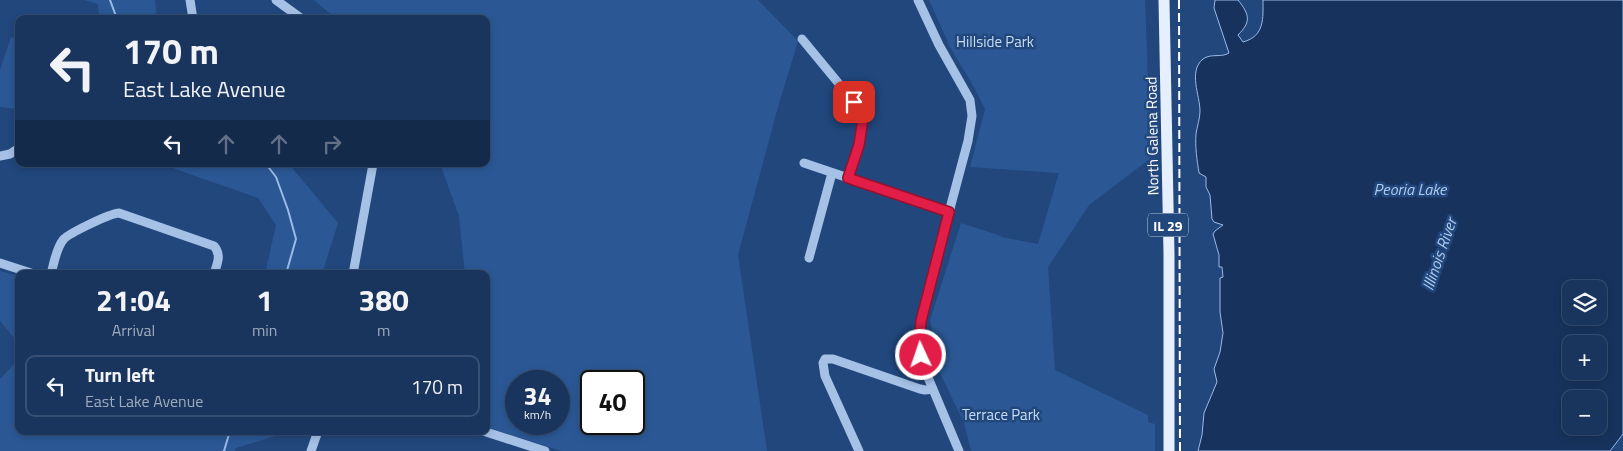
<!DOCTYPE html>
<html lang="en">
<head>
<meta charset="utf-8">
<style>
	body { margin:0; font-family:"Titillium Web",sans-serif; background:#223d64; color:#f1f3f6; height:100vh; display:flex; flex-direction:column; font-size:19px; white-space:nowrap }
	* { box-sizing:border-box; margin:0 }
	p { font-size:16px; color:#9fabbc }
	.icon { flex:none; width:28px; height:28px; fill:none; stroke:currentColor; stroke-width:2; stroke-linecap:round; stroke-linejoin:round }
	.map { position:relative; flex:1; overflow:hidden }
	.details { position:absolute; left:15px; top:270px; width:475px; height:165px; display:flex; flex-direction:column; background:#19355e; border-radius:10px; box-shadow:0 2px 8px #0003,0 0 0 1px #375073 }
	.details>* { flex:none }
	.banner { position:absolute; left:15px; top:15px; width:475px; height:152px; border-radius:10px; box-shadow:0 2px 8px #0003,0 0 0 1px #375073; background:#19355e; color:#f1f3f6; overflow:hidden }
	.fabs { position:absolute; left:1562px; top:280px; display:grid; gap:10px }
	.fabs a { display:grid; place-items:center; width:45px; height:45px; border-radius:10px; background:#19355e; box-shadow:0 2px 8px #0003,0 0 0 1px #375073; font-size:25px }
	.speed { position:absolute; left:505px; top:370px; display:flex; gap:10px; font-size:25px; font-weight:700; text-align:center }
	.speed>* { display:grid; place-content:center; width:65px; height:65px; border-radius:50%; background:#19355e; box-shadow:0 2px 8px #0003,0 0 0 1px #375073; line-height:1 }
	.speed small { font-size:12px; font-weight:400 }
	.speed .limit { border:2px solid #111; border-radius:8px; background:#fff; color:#111 }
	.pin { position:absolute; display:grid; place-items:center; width:42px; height:42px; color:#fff; margin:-21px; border-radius:10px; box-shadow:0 2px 8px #0006 }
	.me { position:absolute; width:55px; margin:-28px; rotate:357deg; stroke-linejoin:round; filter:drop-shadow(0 0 4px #0008) }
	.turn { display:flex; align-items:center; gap:18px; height:105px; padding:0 25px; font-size:22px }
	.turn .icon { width:65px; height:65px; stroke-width:2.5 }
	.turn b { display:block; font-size:35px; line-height:42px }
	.lanes { display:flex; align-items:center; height:48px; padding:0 25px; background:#0003; justify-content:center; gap:25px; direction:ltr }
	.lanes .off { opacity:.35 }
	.eta { display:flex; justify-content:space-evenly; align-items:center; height:85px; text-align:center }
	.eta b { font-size:30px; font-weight:700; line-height:35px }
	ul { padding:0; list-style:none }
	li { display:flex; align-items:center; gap:15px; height:62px; margin:0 10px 8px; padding:0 15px; border:2px solid #375073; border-radius:10px }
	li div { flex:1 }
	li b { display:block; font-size:19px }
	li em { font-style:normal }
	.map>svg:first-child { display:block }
</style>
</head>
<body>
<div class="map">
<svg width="1623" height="451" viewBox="0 0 1623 451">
	<rect width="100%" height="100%" fill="#21477d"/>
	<!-- green -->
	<path fill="#2b5895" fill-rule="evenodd" d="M84,0h71l2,19h-58l-1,-15z
		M314,0h444l40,41 -20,66 -40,148 29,196h-206l-75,-24v-153h-21l-6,-58 -19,-52h46v-145h-150zM516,381h43v43h-43zM591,381h43v43h-43z
		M929,0h216l6,158 -62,47 -41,62 7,103 93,45v7l7,2v27h-184l-7,-28 -25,-52 -9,-51 31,-97 40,13v1l37,7 21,-71 -89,-6 15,-58 -10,-20 -25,-42z
		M11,37l8,2v63l-3,7 -16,-2v-37z
		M161,164h128l49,59 -16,51h-57l11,-49 -18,-27z
		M0,271l19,5v68l-19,-23z
		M19,359v72h273l-56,17 -2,3h-234v-72z"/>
	<!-- water -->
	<path fill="#17335d" stroke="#99bbe8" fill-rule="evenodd" d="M1215,0h23c12,15 13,22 0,35l5,7c22,-6 20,-24 20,-42h360v434l-13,17h-412l4,-16 2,-22 13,-31 -3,-13 6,-17 3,-19 -3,-21v-34l3,-1 -1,-10h-3v-12l-6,-21 2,-3 8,-6 -9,-3 -2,-3 -2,-24 -4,-8v-10l-7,-4c-2,-13 -4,-26 -3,-39 1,-8 4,-15 4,-23 0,-15 -12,-40 3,-52 8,-6 18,-1 26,-6l-15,-45zM1571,289h28v27h-28zM1571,344h28v27h-28zM1571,399h28v27h-28z"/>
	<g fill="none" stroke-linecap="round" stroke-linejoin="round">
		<!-- stream -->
		<path stroke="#99bbe8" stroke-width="2" d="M110,0l7,19
			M266,164l10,13 12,33 8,29 -10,35
			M224,451l6,-20"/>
		<!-- minor -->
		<path stroke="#a5c1e6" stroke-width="9" d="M190,0l3,19
			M276,0l26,19
			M918,0l21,45 31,55 2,16 -4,25 -43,161 -5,31v15l4,20 35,83
			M802,39l52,63 9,16 -4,27 -11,33
			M0,156l10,-2 9,-6
			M804,163l145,49
			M809,258l23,-85
			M0,263l34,11
			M51,274c3,-11 5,-25 12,-34 4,-6 48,-27 56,-27l95,33c8,9 3,18 0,28
			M353,274l20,-110
			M483,431l62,20
			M311,451l7,-20
			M859,451l-34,-75 -2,-13 2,-4h8l87,30 5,1 8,-1"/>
		<!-- major -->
		<path stroke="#e6effd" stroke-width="11" d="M1164,0l5,254v197"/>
		<!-- rail -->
		<path stroke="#fff" stroke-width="2" stroke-dasharray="9 4" stroke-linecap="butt" d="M1179,0l1,451"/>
	</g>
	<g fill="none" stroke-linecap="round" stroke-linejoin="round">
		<defs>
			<path id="route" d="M854,102l9,16 -4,27 -11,33 101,34 -28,109 -1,12 1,22"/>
		</defs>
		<!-- route casing -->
		<use href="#route" stroke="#92132f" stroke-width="12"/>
		<!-- route -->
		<use href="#route" stroke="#e11d48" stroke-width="9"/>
	</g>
	<g text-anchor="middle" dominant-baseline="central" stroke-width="5" stroke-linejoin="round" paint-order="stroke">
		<!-- shield labels -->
		<rect fill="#21477d" stroke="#bcc8d8" stroke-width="1" x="1148" y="213.5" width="40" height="23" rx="4"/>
		<g font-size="14" font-weight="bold" fill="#fff">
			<text x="1168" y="225">IL 29</text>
		</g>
		<!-- park labels -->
		<g font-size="15" fill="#c9dcf5" stroke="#21477d">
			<text x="995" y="41">Hillside Park</text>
			<text x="1001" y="414">Terrace Park</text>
		</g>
		<!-- street labels -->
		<g font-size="15" fill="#fff" stroke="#21477d">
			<text transform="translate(1152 136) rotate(-91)">North Galena Road</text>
		</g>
		<!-- water labels -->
		<g font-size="16" font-style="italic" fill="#b0cbee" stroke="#21477d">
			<text x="1410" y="189">Peoria Lake</text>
			<text transform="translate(1439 254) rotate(-71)">Illinois River</text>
		</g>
	</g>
</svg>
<div class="fabs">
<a><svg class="icon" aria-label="layers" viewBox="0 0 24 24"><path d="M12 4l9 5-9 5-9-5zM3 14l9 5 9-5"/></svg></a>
<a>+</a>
<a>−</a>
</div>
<div class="speed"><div>34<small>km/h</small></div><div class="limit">40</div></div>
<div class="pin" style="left:854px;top:102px;background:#d93025"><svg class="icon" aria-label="arrive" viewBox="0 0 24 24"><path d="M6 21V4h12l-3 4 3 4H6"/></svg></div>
<svg class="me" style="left:921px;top:355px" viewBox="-20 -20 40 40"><circle r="17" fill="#e11d48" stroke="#fff" stroke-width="3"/><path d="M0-11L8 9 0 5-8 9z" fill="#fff"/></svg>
<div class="banner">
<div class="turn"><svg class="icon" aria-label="left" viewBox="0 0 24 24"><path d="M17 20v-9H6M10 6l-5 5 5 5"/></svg><div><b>170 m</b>East Lake Avenue</div></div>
<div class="lanes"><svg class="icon" aria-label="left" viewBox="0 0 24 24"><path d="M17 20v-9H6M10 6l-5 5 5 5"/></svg><svg class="icon off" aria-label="ahead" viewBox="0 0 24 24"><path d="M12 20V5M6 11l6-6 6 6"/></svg><svg class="icon off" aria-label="ahead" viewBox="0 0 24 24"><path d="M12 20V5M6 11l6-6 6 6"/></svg><svg class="icon off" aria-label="right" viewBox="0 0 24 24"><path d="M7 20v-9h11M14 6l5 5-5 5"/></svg></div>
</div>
<section class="details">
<div class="eta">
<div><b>21:04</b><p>Arrival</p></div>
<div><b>1</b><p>min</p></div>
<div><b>380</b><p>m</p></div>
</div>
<ul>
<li><svg class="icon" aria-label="left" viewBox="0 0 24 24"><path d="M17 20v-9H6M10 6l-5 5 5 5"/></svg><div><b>Turn left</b><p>East Lake Avenue</p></div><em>170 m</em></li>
</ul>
</section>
</div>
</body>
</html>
